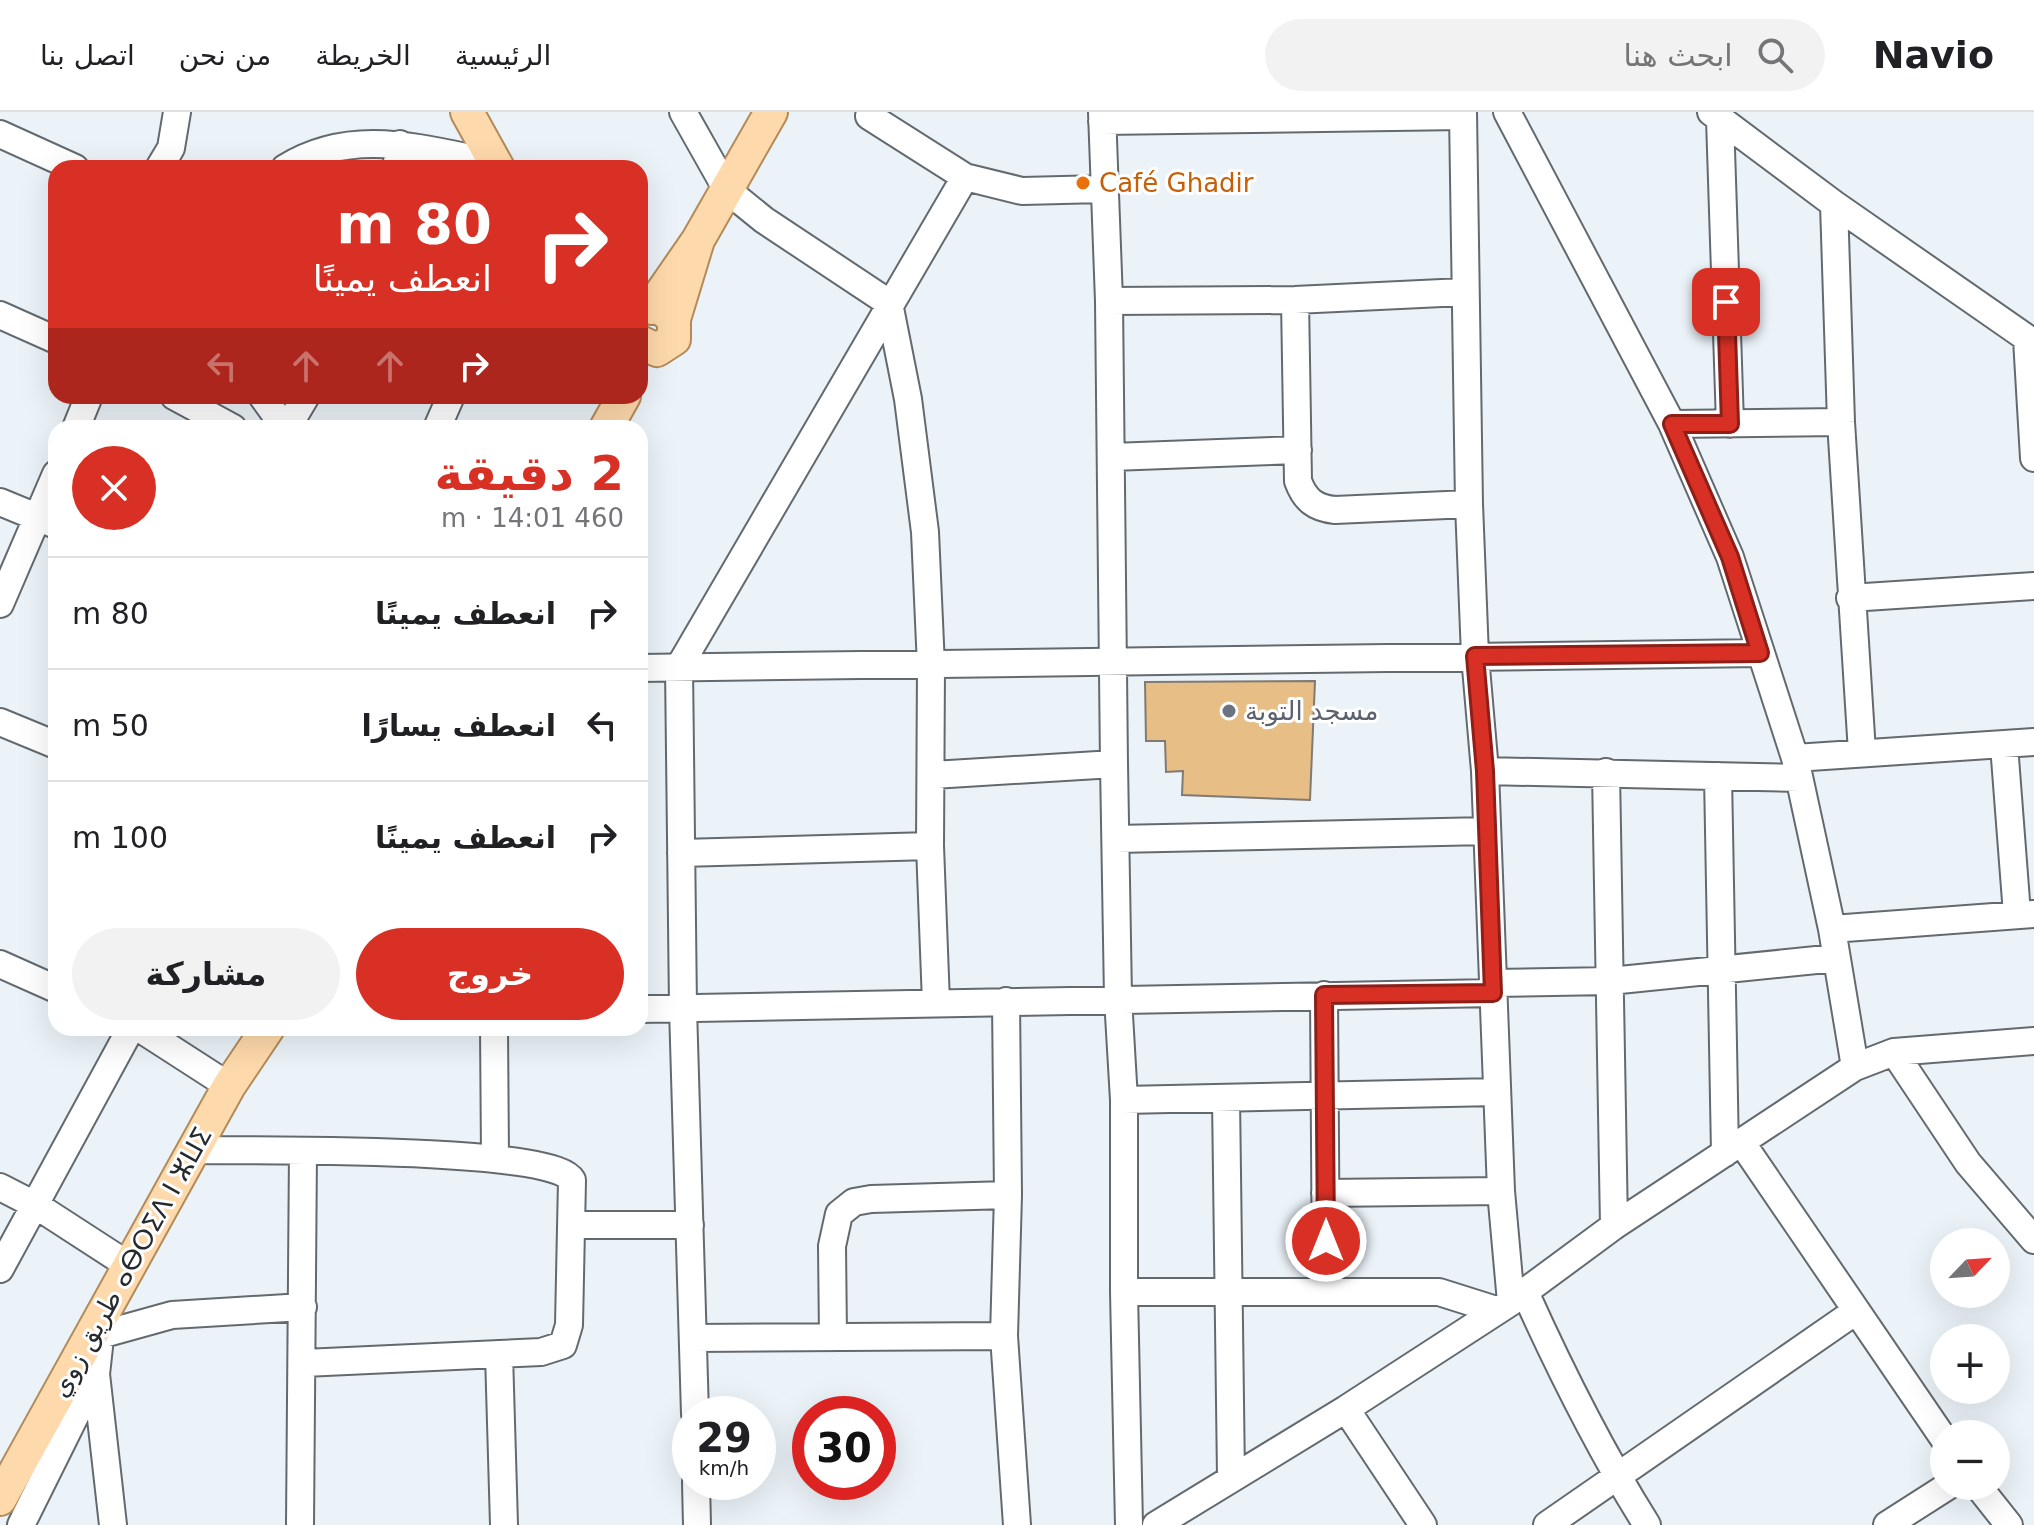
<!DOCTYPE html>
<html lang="ar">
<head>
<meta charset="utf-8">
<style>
	body { margin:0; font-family:"DejaVu Sans",Vazirmatn,"Noto Sans Tifinagh",sans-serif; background:#f2f2f2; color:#202124; direction:rtl; height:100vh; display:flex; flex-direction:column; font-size:30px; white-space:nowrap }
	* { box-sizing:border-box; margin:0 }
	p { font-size:26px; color:#757577 }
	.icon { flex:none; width:44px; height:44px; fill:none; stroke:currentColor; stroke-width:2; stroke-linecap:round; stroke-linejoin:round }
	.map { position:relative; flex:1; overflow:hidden; direction:ltr }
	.panel { position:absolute; left:48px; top:308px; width:600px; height:616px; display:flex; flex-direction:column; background:#fff; border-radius:24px; box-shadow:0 8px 32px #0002; direction:rtl }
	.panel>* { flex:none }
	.hud { position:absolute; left:48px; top:48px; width:600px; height:244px; border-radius:24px; box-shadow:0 8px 32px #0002; direction:rtl; background:#d93025; color:#fff; overflow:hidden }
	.needle { width:52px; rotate:65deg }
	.fabs { position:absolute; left:1930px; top:1116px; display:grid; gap:16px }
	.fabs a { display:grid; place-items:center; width:80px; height:80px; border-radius:50%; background:#fff; box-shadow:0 8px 32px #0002; font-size:40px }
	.speed { position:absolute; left:672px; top:1284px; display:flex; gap:16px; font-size:40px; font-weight:700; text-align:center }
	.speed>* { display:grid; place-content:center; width:104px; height:104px; border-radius:50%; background:#fff; box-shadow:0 8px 32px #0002; line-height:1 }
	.speed small { font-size:20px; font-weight:400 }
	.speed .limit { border:12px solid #d22; background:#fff; color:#111 }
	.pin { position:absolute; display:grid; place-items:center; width:68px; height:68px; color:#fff; margin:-34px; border-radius:16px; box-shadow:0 4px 12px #0006 }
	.me { position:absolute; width:88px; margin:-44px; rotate:0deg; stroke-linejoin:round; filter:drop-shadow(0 0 6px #0008) }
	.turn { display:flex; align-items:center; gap:28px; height:168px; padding:0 24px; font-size:36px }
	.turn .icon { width:104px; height:104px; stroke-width:2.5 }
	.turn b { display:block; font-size:56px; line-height:68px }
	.lanes { display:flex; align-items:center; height:76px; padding:0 24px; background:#0003; justify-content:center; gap:40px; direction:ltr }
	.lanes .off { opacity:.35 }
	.round { display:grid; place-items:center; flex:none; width:84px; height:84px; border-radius:42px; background:#f2f2f2 }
	.summary { display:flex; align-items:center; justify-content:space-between; height:136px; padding:0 24px }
	h1 { font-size:48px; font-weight:700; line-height:60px; color:#d93025 }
	.cta { display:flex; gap:16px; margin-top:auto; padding:16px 24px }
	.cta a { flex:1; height:92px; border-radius:48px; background:#d93025; color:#fff; font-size:32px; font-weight:700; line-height:92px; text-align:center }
	.cta a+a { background:#f2f2f2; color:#202124 }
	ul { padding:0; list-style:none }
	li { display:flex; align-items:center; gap:24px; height:112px; padding:0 24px; border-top:2px solid #e0e0e0 }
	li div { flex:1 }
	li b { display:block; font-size:30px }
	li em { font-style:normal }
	header { display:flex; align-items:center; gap:48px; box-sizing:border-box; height:112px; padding:0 40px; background:#fff; border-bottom:2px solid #e0e0e0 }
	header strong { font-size:38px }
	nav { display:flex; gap:44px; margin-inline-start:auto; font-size:28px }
	.search { width:560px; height:72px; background:#f2f2f2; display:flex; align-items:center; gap:20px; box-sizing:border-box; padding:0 28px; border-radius:44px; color:#757577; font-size:30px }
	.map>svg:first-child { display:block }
</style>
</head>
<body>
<header>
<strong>Navio</strong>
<div class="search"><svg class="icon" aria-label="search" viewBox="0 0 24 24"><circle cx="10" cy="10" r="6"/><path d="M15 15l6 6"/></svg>ابحث هنا</div>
<nav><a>الرئيسية</a><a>الخريطة</a><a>من نحن</a><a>اتصل بنا</a></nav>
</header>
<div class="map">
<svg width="2034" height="1413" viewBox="0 0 2034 1413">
	<rect width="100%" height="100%" fill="#ebf3f9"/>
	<!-- building -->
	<path fill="#e7be85" stroke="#807a74" stroke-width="2" d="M1315,569l-5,119 -128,-5 1,-24 -17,1 -1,-31h-19l-1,-59z"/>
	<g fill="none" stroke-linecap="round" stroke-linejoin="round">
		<defs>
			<path id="minor" d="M683,0l44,78 37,30 125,83 19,96 17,133 6,134 -1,180 6,157
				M1102,0l7,189 5,463 4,234 6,102v192l5,233
				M1463,0l6,392 6,152 10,115 16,420 10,111
				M1507,0l165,312 58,133 65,201 37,171 23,138
				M1711,0l123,92 200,139
				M869,4l96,61 57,14 81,-2
				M1720,7l10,305
				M1102,9l361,-5
				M0,22l75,34
				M159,56l12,-20 6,-36
				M285,56c68,-42 137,-19 210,-5
				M396,56l4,-24
				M1834,92l7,218 21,330
				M1295,188l3,181c7,19 17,27 37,29l134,-6
				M1109,189l186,-1 168,-8
				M0,203l56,25
				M2027,227l7,119
				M174,284l59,32
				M262,284l23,32
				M1672,312l169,-2
				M76,316l13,-32
				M287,316l19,-32
				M437,316l14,-32
				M1112,345l186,-7
				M0,390l56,23
				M1850,486l184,-12
				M0,492l56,-130
				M640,556l1120,-15
				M0,610l56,23
				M2004,633l13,169
				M1795,646l239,-16
				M1485,659l314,7
				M1606,660l8,454
				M933,663l181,-11
				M1718,664l7,377
				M1116,727l371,-8
				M681,741l249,-7
				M1832,817l202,-15
				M0,852l56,25
				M1493,871l117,-2 226,-23
				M1324,883l2,295
				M1006,889l2,194 -4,141 13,189
				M640,897l853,-16
				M139,916l90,58
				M494,916l1,129
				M1894,940l74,111 66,77
				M1226,986l5,379
				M1124,988l372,-8
				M1742,1031l202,296
				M194,1038c52,1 359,-4 378,30l-3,145 -6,20 -22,7 -237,11
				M0,1075l37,19 91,59
				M1325,1081l176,-2
				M573,1113h117
				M0,1157l131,-241
				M1124,1180h315l57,18
				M1525,1180c36,80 75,158 122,233
				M102,1208l-6,54 17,151
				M100,1223l72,-20 131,-8
				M833,1225l-1,-91 7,-32 15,-12 17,-3 137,-4
				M694,1226l310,-2
				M499,1242l5,171
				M1346,1297l77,116
				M695,1302l-12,-406 -4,-341 286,-490
				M696,1370l1,43
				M1978,1374l31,39
				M21,1413l75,-151
				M300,1413l3,-374
				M1156,1413l190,-116 165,-107 103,-76 241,-159 39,-15 140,-11
				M1547,1413l309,-214
				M1887,1413l61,-39"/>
			<path id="major" d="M467,0l31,56
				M698,128l73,-128
				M651,196l47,-68 -24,79
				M640,230l17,8 17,-11v-20l-13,-11
				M606,316l18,-32
				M0,1387l229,-413 39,-58"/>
		</defs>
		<!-- minor casing -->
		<use href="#minor" stroke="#636a6f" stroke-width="30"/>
		<!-- major casing -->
		<use href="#major" stroke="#b38b5a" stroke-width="36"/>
		<!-- minor -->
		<use href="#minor" stroke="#fff" stroke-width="26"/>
		<!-- major -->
		<use href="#major" stroke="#fed9ab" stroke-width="32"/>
	</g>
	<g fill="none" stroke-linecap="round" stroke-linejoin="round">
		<defs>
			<path id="route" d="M1326,1129l-2,-246 169,-2 -8,-222 -10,-115 285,-3 -30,-96 -58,-133h58l-4,-122"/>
		</defs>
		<!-- route casing -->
		<use href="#route" stroke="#8d1f18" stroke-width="20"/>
		<!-- route -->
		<use href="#route" stroke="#d93025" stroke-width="14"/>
	</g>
	<!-- markers -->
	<circle fill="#e8710a" stroke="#fff" stroke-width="3" cx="1083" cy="71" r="8"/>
	<circle fill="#6b7280" stroke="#fff" stroke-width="3" cx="1229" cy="599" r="8"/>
	<g text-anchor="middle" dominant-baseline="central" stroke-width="6" stroke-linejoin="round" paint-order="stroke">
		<!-- food labels -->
		<g font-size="26" fill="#c56008" stroke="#fff" text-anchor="start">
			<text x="1099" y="71">Café Ghadir</text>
		</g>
		<!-- worship labels -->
		<g font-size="26" fill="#5b616d" stroke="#fff" text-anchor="start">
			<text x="1245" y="599">مسجد التوبة</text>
		</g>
		<!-- street labels -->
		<g font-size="26" fill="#272a2c" stroke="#fff">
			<text transform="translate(131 1150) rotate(-61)">طريق زوي ⴰⴱⵔⵉⴷ ⵏ ⵣⵡⵉ</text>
		</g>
	</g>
</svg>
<div class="fabs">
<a><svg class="needle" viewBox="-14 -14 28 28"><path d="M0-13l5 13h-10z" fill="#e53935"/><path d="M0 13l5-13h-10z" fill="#757577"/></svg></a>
<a>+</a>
<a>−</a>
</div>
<div class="speed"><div>29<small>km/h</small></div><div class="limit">30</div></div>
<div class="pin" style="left:1726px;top:190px;background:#d93025"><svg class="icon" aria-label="arrive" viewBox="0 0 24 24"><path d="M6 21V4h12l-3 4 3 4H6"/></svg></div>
<svg class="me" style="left:1326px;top:1129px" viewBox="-20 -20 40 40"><circle r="17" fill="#d93025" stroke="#fff" stroke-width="3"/><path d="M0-11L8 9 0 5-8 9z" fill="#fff"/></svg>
<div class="hud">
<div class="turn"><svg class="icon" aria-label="right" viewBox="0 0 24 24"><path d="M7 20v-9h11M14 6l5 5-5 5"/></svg><div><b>80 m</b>انعطف يمينًا</div></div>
<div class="lanes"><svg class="icon off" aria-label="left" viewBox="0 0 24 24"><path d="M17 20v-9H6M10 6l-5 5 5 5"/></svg><svg class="icon off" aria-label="ahead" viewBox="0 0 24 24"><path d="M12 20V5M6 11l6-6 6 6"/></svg><svg class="icon off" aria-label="ahead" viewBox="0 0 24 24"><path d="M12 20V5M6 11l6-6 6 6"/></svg><svg class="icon" aria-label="right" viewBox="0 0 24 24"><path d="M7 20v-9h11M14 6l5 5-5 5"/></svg></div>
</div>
<section class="panel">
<div class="summary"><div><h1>2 دقيقة</h1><p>460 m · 14:01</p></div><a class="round" style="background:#d93025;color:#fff"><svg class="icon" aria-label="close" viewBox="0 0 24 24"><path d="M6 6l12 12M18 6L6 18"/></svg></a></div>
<ul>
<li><svg class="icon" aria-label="right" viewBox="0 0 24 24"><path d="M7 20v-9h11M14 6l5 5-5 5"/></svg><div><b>انعطف يمينًا</b></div><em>80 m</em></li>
<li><svg class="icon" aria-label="left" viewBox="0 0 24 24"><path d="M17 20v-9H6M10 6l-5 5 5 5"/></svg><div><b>انعطف يسارًا</b></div><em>50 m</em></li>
<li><svg class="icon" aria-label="right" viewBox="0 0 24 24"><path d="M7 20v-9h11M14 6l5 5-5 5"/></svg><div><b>انعطف يمينًا</b></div><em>100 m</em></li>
</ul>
<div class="cta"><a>خروج</a><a>مشاركة</a></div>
</section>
</div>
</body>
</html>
